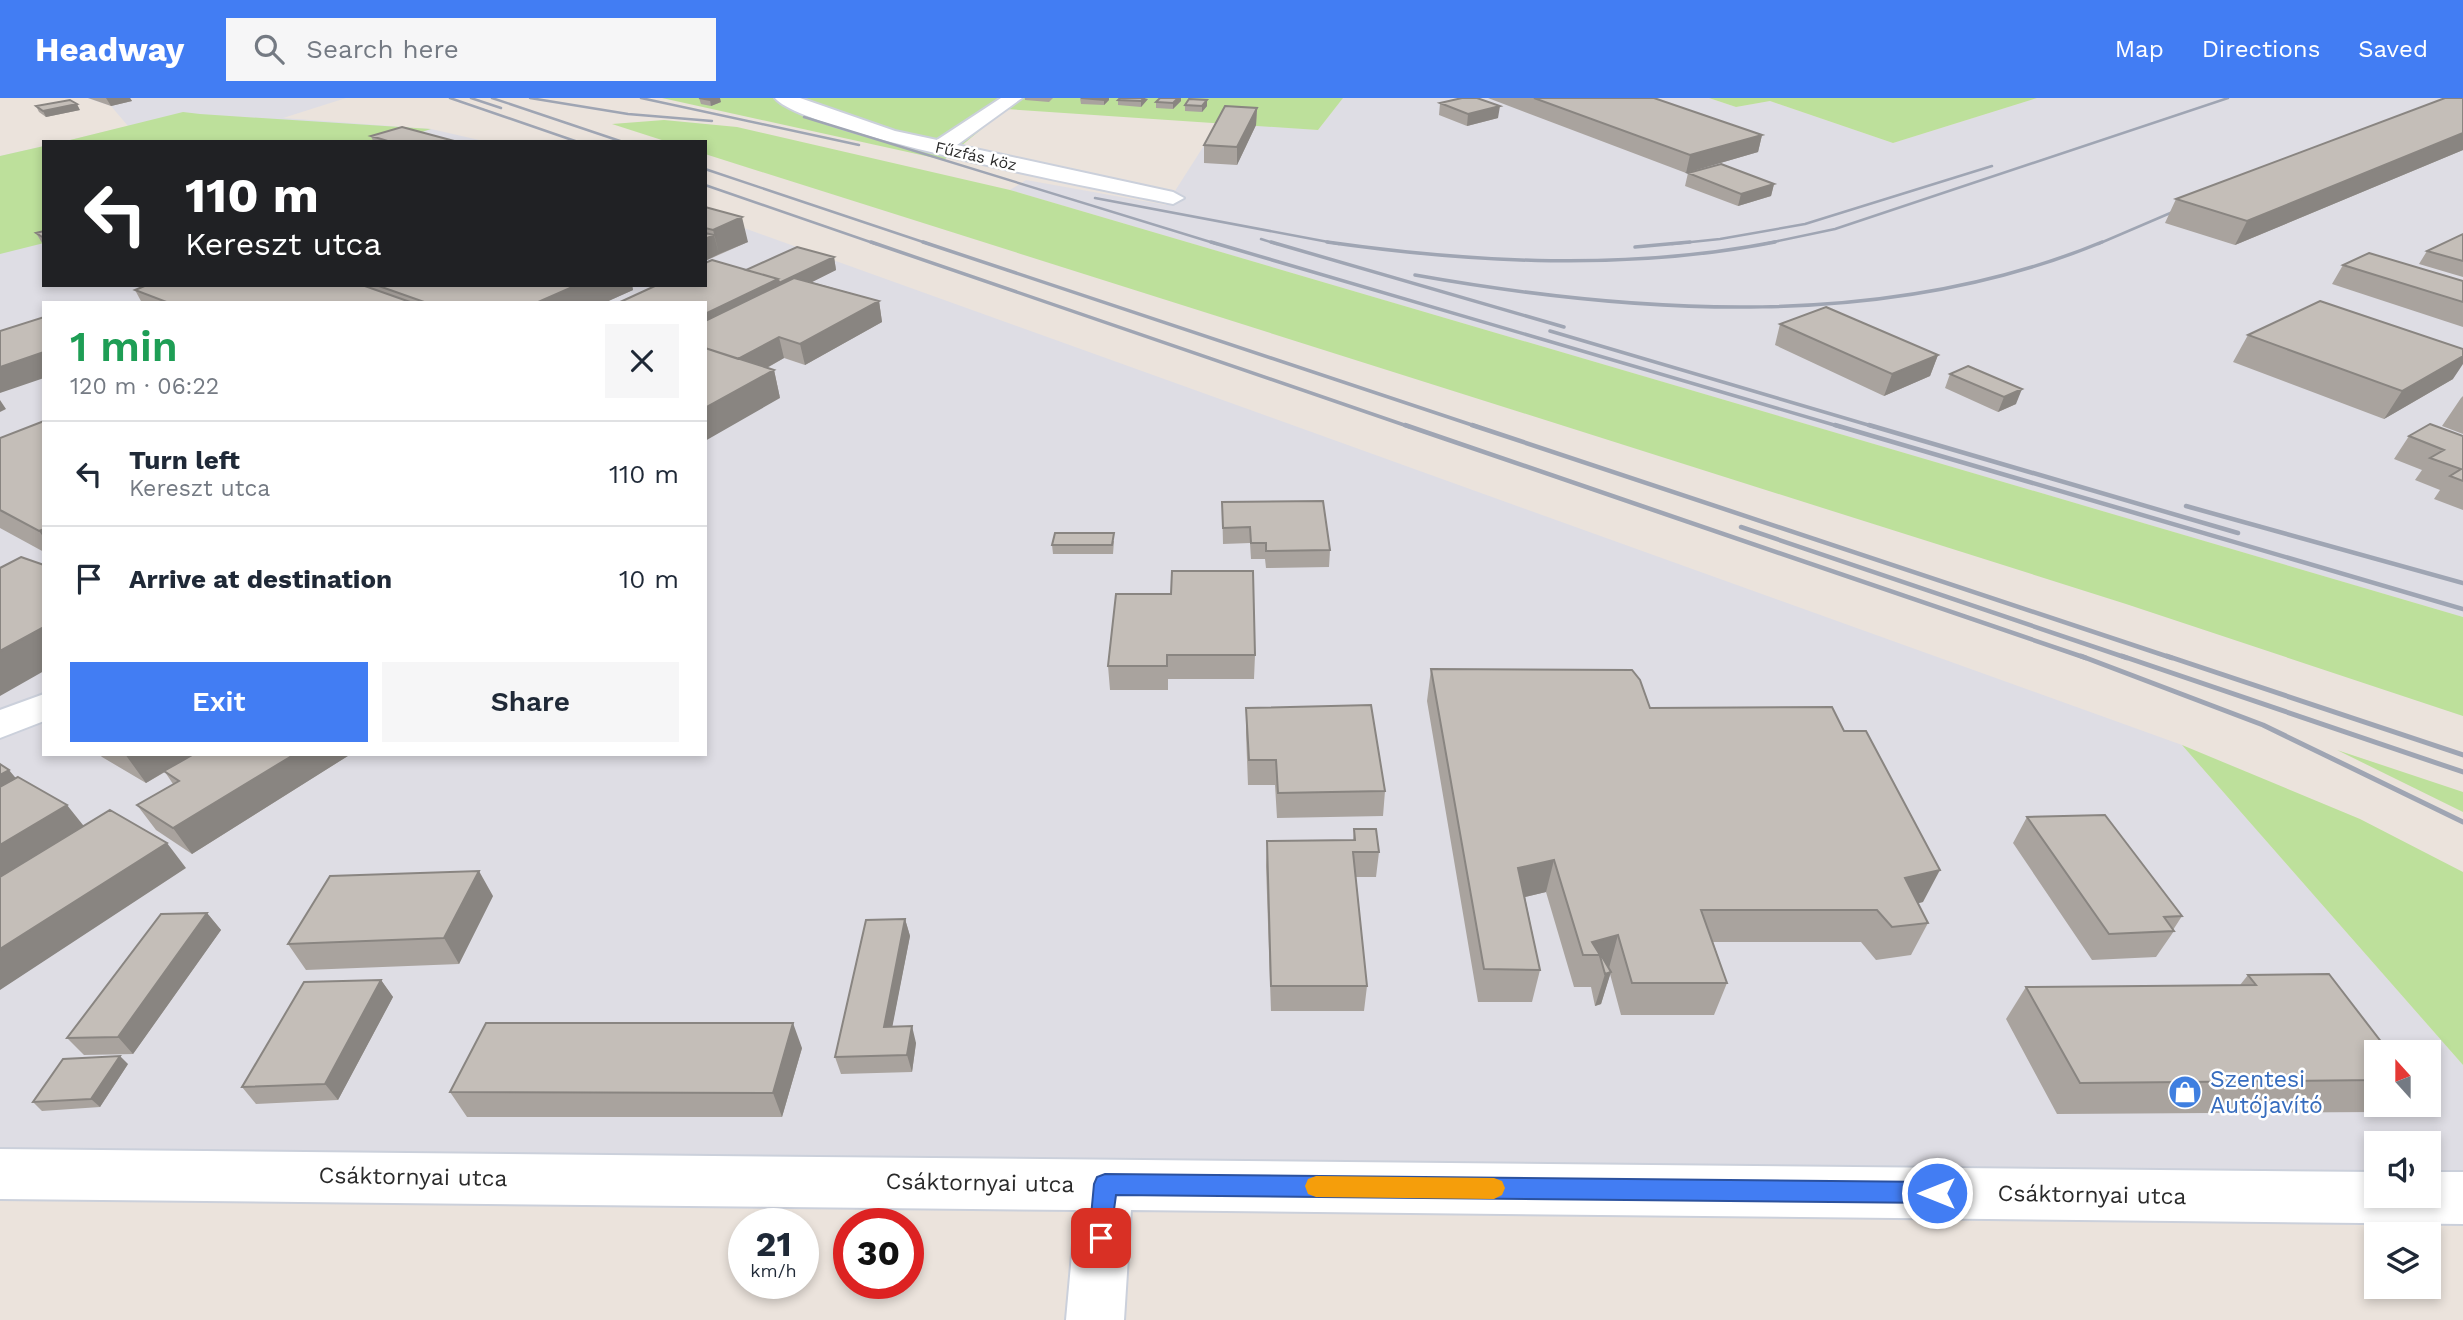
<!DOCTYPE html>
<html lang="en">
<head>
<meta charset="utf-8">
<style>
	body { margin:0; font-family:"Work Sans",sans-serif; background:#f6f6f7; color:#1f2937; height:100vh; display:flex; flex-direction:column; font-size:26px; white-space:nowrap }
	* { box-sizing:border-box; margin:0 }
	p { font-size:23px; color:#747a83 }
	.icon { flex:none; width:38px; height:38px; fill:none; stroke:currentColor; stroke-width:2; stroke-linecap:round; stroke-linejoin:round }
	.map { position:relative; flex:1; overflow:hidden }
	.side { position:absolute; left:42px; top:203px; width:665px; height:455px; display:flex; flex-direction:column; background:#fff; border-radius:0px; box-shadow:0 4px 10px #0003 }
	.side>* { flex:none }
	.top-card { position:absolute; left:42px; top:42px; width:665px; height:147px; border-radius:0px; box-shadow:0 4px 10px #0003; background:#202124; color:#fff; overflow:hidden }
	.needle { width:46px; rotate:339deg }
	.buttons { position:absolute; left:2364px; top:942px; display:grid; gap:14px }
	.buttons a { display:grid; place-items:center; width:77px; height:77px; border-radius:0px; background:#fff; box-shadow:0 4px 10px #0003; font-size:35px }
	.speed { position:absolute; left:728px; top:1110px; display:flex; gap:14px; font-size:35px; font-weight:700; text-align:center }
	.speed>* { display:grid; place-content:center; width:91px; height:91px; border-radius:50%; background:#fff; box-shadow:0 4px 10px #0003; line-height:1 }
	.speed small { font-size:18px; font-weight:400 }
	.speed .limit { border:10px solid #d22; background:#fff; color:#111 }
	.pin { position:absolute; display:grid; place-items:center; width:60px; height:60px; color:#fff; margin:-30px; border-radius:14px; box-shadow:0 4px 10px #0006 }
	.me { position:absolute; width:77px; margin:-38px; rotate:270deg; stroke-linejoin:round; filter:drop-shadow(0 0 5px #0008) }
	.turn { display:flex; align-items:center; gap:24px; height:147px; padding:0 28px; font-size:32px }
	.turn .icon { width:91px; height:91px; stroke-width:2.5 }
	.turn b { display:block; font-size:49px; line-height:60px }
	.round { display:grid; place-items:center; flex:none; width:74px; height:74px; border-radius:0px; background:#f6f6f7 }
	.head { display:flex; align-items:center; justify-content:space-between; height:119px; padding:0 28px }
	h1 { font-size:42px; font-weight:600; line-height:52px; color:#1e9e55 }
	.cta { display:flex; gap:14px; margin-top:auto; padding:14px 28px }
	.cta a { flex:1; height:80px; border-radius:0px; background:#427df3; color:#fff; font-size:28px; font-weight:600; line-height:80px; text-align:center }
	.cta a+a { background:#f6f6f7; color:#1f2937 }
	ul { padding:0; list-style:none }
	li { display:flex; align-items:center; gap:21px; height:105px; padding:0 28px; border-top:2px solid #e0e1e3 }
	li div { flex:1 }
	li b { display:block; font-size:26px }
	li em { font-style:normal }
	header { display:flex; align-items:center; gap:42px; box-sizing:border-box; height:98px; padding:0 35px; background:#427df3; color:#fff }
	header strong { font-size:33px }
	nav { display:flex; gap:38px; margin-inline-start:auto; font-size:24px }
	.search { width:490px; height:63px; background:#f6f6f7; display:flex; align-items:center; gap:18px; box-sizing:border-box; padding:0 24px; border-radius:0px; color:#747a83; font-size:26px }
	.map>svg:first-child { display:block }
</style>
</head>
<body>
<header>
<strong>Headway</strong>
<div class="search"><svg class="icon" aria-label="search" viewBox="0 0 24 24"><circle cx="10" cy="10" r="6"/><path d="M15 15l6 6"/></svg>Search here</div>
<nav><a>Map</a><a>Directions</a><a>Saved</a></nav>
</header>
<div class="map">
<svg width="2463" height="1222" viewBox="0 0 2463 1222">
	<rect width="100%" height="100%" fill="#ebe3dc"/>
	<!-- industrial -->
	<path fill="#dedde4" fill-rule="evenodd" d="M87,0h259l-63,20 148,11 57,13h-426l66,-16 -17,-20z
		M1343,0h366l27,9 34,-6 123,42 144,-45h426v519l-1453,-427 16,-10 140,25 53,-83 99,8z
		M44,48v139h661v-71l1477,531 281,320v128l-34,-1v-49h-53v49l-1271,-8 -1105,-23v-1005zM44,205h661v451h-661zM2376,954h53v52h-53z"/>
	<!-- green -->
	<path fill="#bde09b" d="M662,0h681l-25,32 -312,-21 -62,51z
		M1709,0h328l-144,45 -123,-42 -34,6z
		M183,14l17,2 231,15 -40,13h-329z
		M664,22l73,7 273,63 1453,427v99l-337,-112 -1421,-450v-12h-37l-56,-18z
		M44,48v97l-44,11v-98z
		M2182,647l178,74 103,53v193z
		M2337,652l126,42v20z"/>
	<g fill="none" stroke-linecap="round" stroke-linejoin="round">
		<defs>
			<path id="minor" d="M775,0h25l95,33 42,9 64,-42h21l-65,47 216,47 11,6 -11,6c-62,-13 -370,-71 -398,-106z
				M44,596v27l-44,17v-28z
				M0,1051l2376,23v23h53v-23h34v52l-1332,-14 -7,110h-58l10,-110 -1076,-11z"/>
		</defs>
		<!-- minor casing -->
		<use href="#minor" stroke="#cbd0db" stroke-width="4"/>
		<!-- minor -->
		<use href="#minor" fill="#fff" fill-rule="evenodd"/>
		<!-- rail-far3 -->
		<path stroke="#9fa5b3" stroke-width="2.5" d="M450,0l128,44
			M471,0l30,10
			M492,0l131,44
			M530,0l98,16 84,7
			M641,0l218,47
			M804,19l413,127
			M705,71l224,75
			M705,87l171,59
			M1095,100l244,46
			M1261,141l16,5
			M1672,146l48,-5 85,-15 187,-58
			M1764,146l71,-15 393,-131
			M2098,146l91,-39"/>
		<!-- rail-far2 -->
		<path stroke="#9fa5b3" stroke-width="3.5" d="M871,144l539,185
			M923,144l555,185
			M1211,144l630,185
			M1271,144l293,85
			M1327,144c147,21 301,29 448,0
			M1635,149l55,-5
			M1415,177c225,40 472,56 687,-33
			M1550,233l325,96"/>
		<!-- rail-far1 -->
		<path stroke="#9fa5b3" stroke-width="4.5" d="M1405,327l681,233
			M1472,327l700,233
			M1835,327l628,184
			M1869,327l369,108
			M2186,408l277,77
			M1741,429l386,131"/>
		<!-- rail -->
		<path stroke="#9fa5b3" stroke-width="5" d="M2081,558l182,69 200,97
			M2122,558l341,116
			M2167,558l296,99"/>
	</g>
	<!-- wall -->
	<path fill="#a9a39e" d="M88,0h42l2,3 -21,5z
		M699,0l22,4 -10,4 -10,-2z
		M1025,0h28l-4,4 -24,-2z
		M1080,0l29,2 -5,5 -23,-1z
		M1488,0h166l108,37 -4,17 -72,21z
		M2463,0v52l-228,95 -70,-22 11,-24z
		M1148,1l-7,8 -23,-2v-5z
		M1181,3l-8,8 -17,-1v-6z
		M1440,5l58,15 -31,8 -28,-11z
		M1185,7l22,1 -5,6 -17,-1z
		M36,8l44,4 -34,7 -7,-5z
		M1257,10l-1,17 -19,40 -33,-2v-18z
		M371,38l87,6h-87l2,-1z
		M1688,75l86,11 -3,12 -33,10 -53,-20z
		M705,109l43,35 -43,19z
		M44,133v15l-8,-13z
		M2463,136v43l-44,-13 8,-13z
		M834,159l2,13 -24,12 67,19 3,21 -77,43 -21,-7 -17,10 7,2 6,28 -68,-138 34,10z
		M2343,167l120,16v46l-131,-43z
		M147,187h485l1,5 -29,13h-462l-7,-13z
		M1780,226l158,31 -8,21 -46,20 -109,-51z
		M2248,237l205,44 -69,40 -151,-57z
		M1968,268l48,38 -18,8 -53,-24 5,-14z
		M2463,298v38l-21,-8 19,-28z
		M44,323v131l-44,-24v-90z
		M2409,338h54v74l-29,-11 6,-9 -25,-10 7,-10 -28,-11z
		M1222,404l108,48 -1,17 -63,1 -1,-9h-14l-1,-16 -27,1z
		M1114,443l-1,13h-60l-1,-9z
		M1171,496l84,61 -1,24h-86v11h-58l-2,-24z
		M1431,571l219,39 273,194 -5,1 10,20 -17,32 -35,5 -15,-18h-148l14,41 -13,32h-93l-11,-41 -9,30 -6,2 -4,-19h-17l-28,-95 -21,5 15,73 -8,32h-54l-51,-301z
		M1246,610l139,83 -2,25 -106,2 -2,-33h-27l-2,-52z
		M99,656h252l-159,100 -36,-24 -19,-25 36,-21 -8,-12 -19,11 -44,-26z
		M2027,719l155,99 -9,14 1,1 -18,26 -64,3 -79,-117z
		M1354,731l25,23 -3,25h-20l11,109 -3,25h-93l-5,-145 1,-25 86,-1z
		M493,798l-34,68 -153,6 -18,-26z
		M207,815l14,17 -88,124 -49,1 -17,-17z
		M905,821l5,17 -18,90 24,17 -4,29 -71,2 -6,-17z
		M2248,877l128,77v52h10l-7,8 -322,2 -51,-95 20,-32 214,-2z
		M381,882l12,17 -55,103 -82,4 -14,-17z
		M802,950l-20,69h-315l-17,-25z
		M128,966l-28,43 -58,4 -9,-9z"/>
	<!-- shaded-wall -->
	<path fill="#898581" d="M106,0h24l2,3 -21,5z
		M716,0h4l1,4 -10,4 -1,-6z
		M1106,0h3v2l-5,5v-5z
		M1144,0l4,1 -7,8v-6z
		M1178,0h3v3l-8,8v-6z
		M1207,2v6l-5,6v-6z
		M77,6l3,6 -34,7 -3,-6z
		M1500,8l-2,12 -31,8 1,-12z
		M1257,10l-1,17 -19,40v-18z
		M2463,35v17l-228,95 12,-24z
		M1762,37l-4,17 -72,21 4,-18z
		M1774,86l-3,12 -33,10 3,-12z
		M742,119l6,25 -29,12 -6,-24z
		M714,137l5,19 -14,7v-22z
		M834,159l2,13 -54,27 -77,48v-31l73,-35z
		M577,187h55l1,5 -29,13h-68z
		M879,203l3,21 -77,43 -5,-21z
		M779,239l5,21 -47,26 -5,-22z
		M44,254v26l-44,15v-26z
		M1938,257l-8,21 -46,20 8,-22z
		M2463,258v8l-10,15 -69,40 18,-28z
		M774,272l6,28 -75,43v-33z
		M2022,291l-6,15 -18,8 6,-15z
		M0,302l6,9 -6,3z
		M44,431v9l-5,-7z
		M44,529v44l-44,25v-45z
		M125,656h69l-48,29z
		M295,656h56l-159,100 -19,-26z
		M9,672l21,25 -30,17v-37z
		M67,707l20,25 -87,54v-39z
		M167,745l19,25 -186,122v-41z
		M1554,762l-8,32 -34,8 6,-32z
		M1940,772l-17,32 -34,8 16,-32z
		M479,773l14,25 -34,68 -15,-26z
		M207,815l14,17 -88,124 -15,-17z
		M905,821l5,17 -21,108 -5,-17z
		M1618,837l-9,33 -9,-11 -8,-15z
		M1611,874l-10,32 -6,2 10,-32z
		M381,882l12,17 -55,103 -13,-16z
		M793,925l9,25 -20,69 -9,-24z
		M912,928l4,17 -4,29 -5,-17z
		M120,958l8,8 -28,43 -9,-8z"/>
	<!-- building -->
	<path fill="#c4beb8" stroke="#898581" stroke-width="2" d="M699,0h17l-6,2z
		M1081,0h25l-2,2z
		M1120,0h24l-3,3 -23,-1z
		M1160,0h18l-5,5 -17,-1z
		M1462,0h15l23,8 -32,8 -28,-11z
		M1534,0h120l108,37 -72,20z
		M2445,0h18v35l-216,88 -71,-22z
		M1189,1l18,1 -5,6 -17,-1z
		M70,2l7,4 -34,7 -7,-5z
		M1225,8l32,2 -20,39 -33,-2z
		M402,29l56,15h-67l-20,-6z
		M1721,66l53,20 -33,10 -53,-21z
		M705,109l37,10 -29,13 -8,-2z
		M44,133v7l-8,-5z
		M705,135l9,2 -9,4z
		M2463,136v27l-36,-10z
		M797,149l37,10 -55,26 -1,-4 -32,-9z
		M2369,155l94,28v21l-120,-37z
		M712,162l66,19 -73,35v-11h-87l39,-18h48v-22z
		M794,180l85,23 -79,43 -21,-7 -41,22 -33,-11v-27z
		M147,187h215l51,18h-244l-34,-13z
		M376,187h201l-41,18h-109z
		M2320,203l143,48v7l-61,35 -154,-56z
		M1826,209l112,48 -46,19 -112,-50z
		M44,219v35l-44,15v-36z
		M705,250l69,22 -69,38z
		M1968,268l54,23 -18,8 -54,-23z
		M44,323v108l-5,2 -39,-21v-72z
		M2430,326l33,12v45l-13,-5 11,-7 -31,-11 14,-8 -35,-14z
		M1323,403l7,49 -64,1v-8h-15l-1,-16 -27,1 -1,-26z
		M1055,435h59l-2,12h-60z
		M21,459l23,8v62l-44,24v-83z
		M1172,473h81l2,84h-88v11h-59l8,-72h55z
		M1431,571l201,1 8,10 10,28 182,-1 12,24h22l74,139 -35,8 23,45 -36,4 -15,-17h-176l26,73h-95l-14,-48 -26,7 8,13h-17l-29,-95 -36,8 22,102 -56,-1z
		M1371,607l14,86 -107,2 -2,-33h-27l-3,-52z
		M194,656h101l-122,74 -36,-23 42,-24 -15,-10z
		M0,666l9,6 -9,5z
		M18,679l49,28 -67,40v-58z
		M110,712l57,33 -167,106v-72z
		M2105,717l77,101 -18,1 10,14 -65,3 -82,-117z
		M1354,731h22l3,23h-26l14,134h-96l-4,-145 88,-1z
		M479,773l-35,67 -156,6 42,-68z
		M207,815l-89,124 -51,1 94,-124z
		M905,821l-21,108 28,-1 -5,29 -72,2 31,-137z
		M1601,857l10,17 -6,2 -5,-18z
		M2329,876l60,78h-13v28l-296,3 -54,-96 230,-2 -8,-10z
		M381,882l-56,104 -83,3 62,-105z
		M486,925h307l-20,70 -323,-1z
		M120,958l-29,43 -58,3 30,-43z"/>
	<!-- route -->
	<path fill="#427df3" stroke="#2b519e" stroke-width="2" d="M1105,1076l832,8 8,3 3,8 -3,7 -8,3 -821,-8 -7,51 -8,4 -8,-4 -4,-8 5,-54 3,-7z"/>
	<!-- slow -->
	<path fill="#f59e0b" d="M1316,1078l178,2 8,3 3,7 -3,7 -8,4 -178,-2 -8,-3 -3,-8 3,-7z"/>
	<!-- icons -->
	<defs>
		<symbol id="shop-disc" viewBox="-11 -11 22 22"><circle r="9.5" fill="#3f7fe0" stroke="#fff"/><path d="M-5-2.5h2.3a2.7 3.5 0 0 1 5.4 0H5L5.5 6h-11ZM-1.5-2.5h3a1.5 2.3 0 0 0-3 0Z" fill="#fff"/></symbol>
	</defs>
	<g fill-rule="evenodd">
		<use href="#shop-disc" x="2166" y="975" width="38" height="38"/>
	</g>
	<g text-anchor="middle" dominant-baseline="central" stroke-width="5" stroke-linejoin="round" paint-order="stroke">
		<!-- far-street labels -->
		<g font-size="16" fill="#2a2a2a" stroke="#fff">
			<text transform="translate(976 58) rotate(13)">Fűzfás köz</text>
		</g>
		<!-- near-shop labels -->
		<g font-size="23" fill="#366cbe" stroke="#fff" text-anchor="start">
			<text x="2210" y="981">Szentesi<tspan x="2210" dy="26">Autójavító</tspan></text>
		</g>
		<!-- near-street labels -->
		<g font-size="23" fill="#2a2a2a" stroke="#fff">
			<text transform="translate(413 1079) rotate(1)">Csáktornyai utca</text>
			<text transform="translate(980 1085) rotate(1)">Csáktornyai utca</text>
			<text transform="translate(2092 1097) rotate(1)">Csáktornyai utca</text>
		</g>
	</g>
</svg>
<div class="buttons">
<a><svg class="needle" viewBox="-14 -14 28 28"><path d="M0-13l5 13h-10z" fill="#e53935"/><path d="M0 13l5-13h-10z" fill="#747a83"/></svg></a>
<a><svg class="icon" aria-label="sound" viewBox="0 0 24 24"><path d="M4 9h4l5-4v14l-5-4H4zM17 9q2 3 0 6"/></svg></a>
<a><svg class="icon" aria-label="layers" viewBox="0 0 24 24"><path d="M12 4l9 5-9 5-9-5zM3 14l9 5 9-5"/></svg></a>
</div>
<div class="speed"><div>21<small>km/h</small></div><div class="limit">30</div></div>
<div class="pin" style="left:1101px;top:1140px;background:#d93025"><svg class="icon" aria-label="arrive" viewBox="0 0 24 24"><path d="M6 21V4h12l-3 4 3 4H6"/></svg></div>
<svg class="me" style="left:1937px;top:1095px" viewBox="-20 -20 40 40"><circle r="17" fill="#427df3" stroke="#fff" stroke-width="3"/><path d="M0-11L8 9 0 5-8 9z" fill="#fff"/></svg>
<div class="top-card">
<div class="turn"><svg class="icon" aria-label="left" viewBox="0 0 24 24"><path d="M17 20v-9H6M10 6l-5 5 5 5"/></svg><div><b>110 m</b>Kereszt utca</div></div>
</div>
<section class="side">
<div class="head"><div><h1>1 min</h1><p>120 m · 06:22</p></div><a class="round"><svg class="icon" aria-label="close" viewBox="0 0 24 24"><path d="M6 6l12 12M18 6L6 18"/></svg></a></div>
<ul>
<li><svg class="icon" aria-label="left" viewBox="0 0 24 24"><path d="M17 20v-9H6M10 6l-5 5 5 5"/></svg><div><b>Turn left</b><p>Kereszt utca</p></div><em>110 m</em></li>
<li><svg class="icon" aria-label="arrive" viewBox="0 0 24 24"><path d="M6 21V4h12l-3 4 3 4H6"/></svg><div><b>Arrive at destination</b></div><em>10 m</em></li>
</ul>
<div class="cta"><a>Exit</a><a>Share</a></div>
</section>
</div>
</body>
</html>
